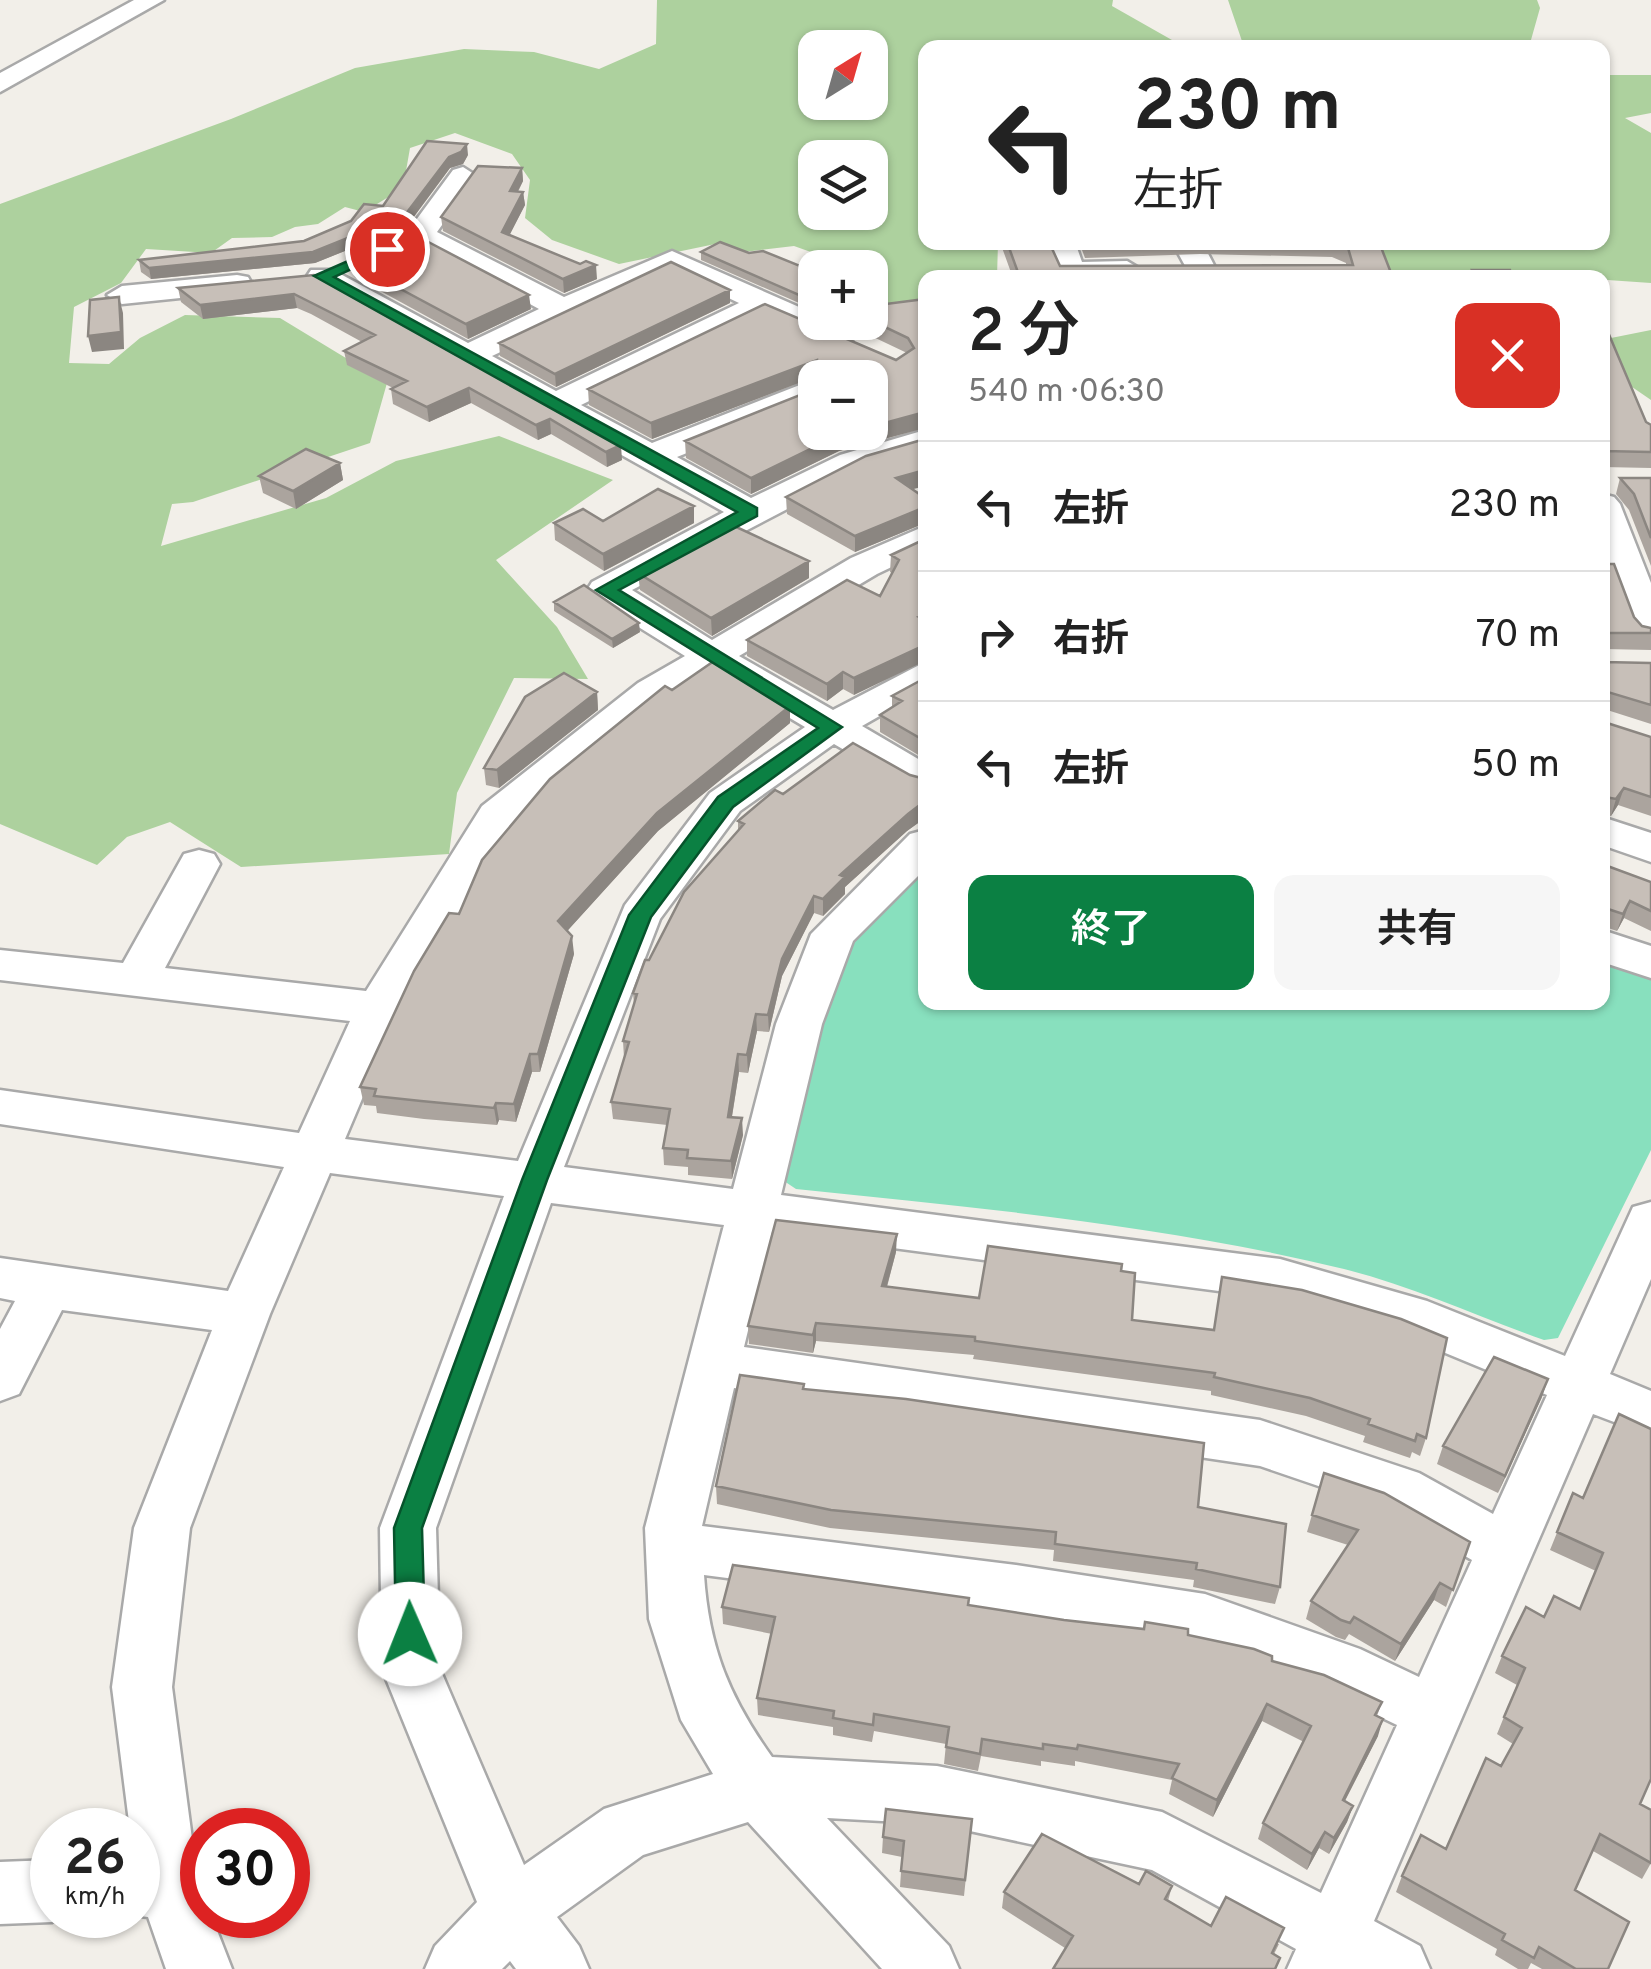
<!DOCTYPE html>
<html lang="ja">
<head>
<meta charset="utf-8">
<style>
	body { margin:0; font-family:Overpass,"Noto Sans JP",sans-serif; background:#f6f6f6; color:#222; height:100vh; display:flex; flex-direction:column; font-size:38px; white-space:nowrap }
	* { box-sizing:border-box; margin:0 }
	p { font-size:32px; color:#767676 }
	.icon { flex:none; width:55px; height:55px; fill:none; stroke:currentColor; stroke-width:2; stroke-linecap:round; stroke-linejoin:round }
	.map { position:relative; flex:1; overflow:hidden }
	.panel { position:absolute; left:918px; top:270px; width:692px; height:740px; display:flex; flex-direction:column; background:#fff; border-radius:20px; box-shadow:0 2px 8px #0004 }
	.panel>* { flex:none }
	.banner { position:absolute; left:918px; top:40px; width:692px; height:210px; border-radius:20px; box-shadow:0 2px 8px #0004; background:#fff; color:#222; overflow:hidden }
	.needle { width:65px; rotate:37deg }
	.buttons { position:absolute; left:798px; top:30px; display:grid; gap:20px }
	.buttons a { display:grid; place-items:center; width:90px; height:90px; border-radius:20px; background:#fff; box-shadow:0 2px 8px #0004; font-size:50px }
	.speed { position:absolute; left:30px; top:1808px; display:flex; gap:20px; font-size:50px; font-weight:700; text-align:center }
	.speed>* { display:grid; place-content:center; width:130px; height:130px; border-radius:50%; background:#fff; box-shadow:0 2px 8px #0004; line-height:1 }
	.speed small { font-size:25px; font-weight:400 }
	.speed .limit { border:15px solid #d22; background:#fff; color:#111 }
	.pin { position:absolute; display:grid; place-items:center; width:85px; height:85px; color:#fff; margin:-42px; border:5px solid #fff; border-radius:50%; box-shadow:0 2px 10px #0007 }
	.me { position:absolute; width:110px; margin:-55px; rotate:359deg; stroke-linejoin:round; filter:drop-shadow(0 0 8px #0008) }
	.turn { display:flex; align-items:center; gap:35px; height:210px; padding:0 50px; font-size:45px }
	.turn .icon { width:130px; height:130px; stroke-width:2.5 }
	.turn b { display:block; font-size:70px; line-height:85px }
	.round { display:grid; place-items:center; flex:none; width:105px; height:105px; border-radius:20px; background:#f6f6f6 }
	.summary { display:flex; align-items:center; justify-content:space-between; height:170px; padding:0 50px }
	h1 { font-size:60px; font-weight:600; line-height:75px }
	.primary-button { display:flex; gap:20px; margin-top:auto; padding:20px 50px }
	.primary-button a { flex:1; height:115px; border-radius:20px; background:#0b8043; color:#fff; font-size:40px; font-weight:600; line-height:115px; text-align:center }
	.primary-button a+a { background:#f6f6f6; color:#222 }
	ul { padding:0; list-style:none }
	li { display:flex; align-items:center; gap:30px; height:130px; padding:0 50px; border-top:2px solid #e0e0e0 }
	li div { flex:1 }
	li b { display:block; font-size:38px }
	li em { font-style:normal }
	.map>svg:first-child { display:block }
</style>
</head>
<body>
<div class="map">
<svg width="1651" height="1969" viewBox="0 0 1651 1969">
	<rect width="100%" height="100%" fill="#f2efe9"/>
	<!-- forest -->
	<path fill="#add19e" fill-rule="evenodd" d="M657,0h456l-1,6 67,38 65,3 -16,-47h309l3,8 -11,39 -604,1v194l73,1 -1,34 -72,1v29l-26,11 -29,-20v-30l-31,-1 -3,-6 -42,-15 -50,6 -24,-9 -101,21 -67,-24 -27,-22 5,-38 -18,-26 -57,-21 -45,15 -7,40 -39,24 -19,-5 -27,17 -23,3 -23,10 -40,1 -21,15 -65,-4 -25,34 -47,24 -5,56 40,1 31,-26 45,-23 95,3 107,65 -17,60 -177,59 -21,2 -11,42 165,-48 70,-37 103,-25 114,44 -117,80 61,67 31,52 -74,-1 -57,115 -8,61 -208,13 -71,-45 -43,15 -30,28 -97,-41v-620l231,-85 124,-51 109,-19 70,3 65,17 57,-25zM815,48h55v54h-55zM815,158h55v54h-55z
		M1603,75h48v38l-26,5 26,15v150l-172,-12c-38,12 -73,6 -112,-5l6,-23 229,-1z
		M1651,330v70l-48,-33v-21l8,-8z"/>
	<!-- pitch -->
	<path fill="#88e0be" d="M925,862v140h677l1,-46 48,18v176l-93,188 -14,2c-65,-23 -132,-54 -200,-71 -180,-44 -364,-61 -548,-80l-12,-8c16,-75 29,-155 61,-225 17,-37 51,-67 80,-94z"/>
	<g fill="none" stroke-linecap="round" stroke-linejoin="round">
		<defs>
			<path id="minor" d="M134,0h30l-164,92v-19z
				M463,167l14,9 -40,56 127,65 108,-46 143,63v8c15,0 30,2 39,15l-5,7h-22l-62,-29 -184,90 71,38 163,-64v22l-138,56 74,41 89,-43 85,-25v21l-61,18 -232,121 80,50 139,-82 74,-32v25l-48,23 -138,82 94,54 92,-48v28l-63,36 63,37v30l-14,-4 -77,-45 -94,67 -80,108 -96,248 169,22 43,-165 35,-90 99,-100 15,-4v39l-72,72 -31,83 -41,171 499,64 147,42 138,55 68,-149 18,-5v77l-41,95 41,17v45l-58,-22 -219,507 46,25 10,23h-143l9,-20 -144,-79 -215,-46 -110,-6 122,128 10,23h-77l-134,-147 -105,33 -86,62 22,29 10,23h-73l-6,-8 -8,8h-77l10,-23 42,-44 -95,-233 -2,-141 124,-332 -174,-23 -60,141 -80,214 -18,159 30,228h9l21,54h-66l-18,-52 -16,-2h6v-85h-8l-18,-143 22,-159 78,-198 -150,-20 -43,84 -19,7v-72l15,-28 -15,-3v-40l228,33 56,-124 -284,-43v-34l299,43 51,-112 -350,-41v-30l123,13 61,-109 15,-4 15,4 6,10 -55,104 201,23 116,-185 156,-123 47,-27 -93,-58 -5,-8 5,-8 132,-70 -413,-230 -4,-6 4,-6h22l135,73 71,-34 -134,-74 48,-65zM672,271l67,32 -183,88 -64,-35zM712,672l93,55 -95,66 -85,112 -107,256 -173,-22 55,-130 112,-185 154,-125zM551,1203l173,22 -79,303 4,91 32,101 32,54 -109,35 -80,56 -84,-196 -4,-141zM772,1232l508,67 117,34 150,62 -54,119 -74,-41 -159,-53 -516,-73zM734,1388l526,78 120,41 92,53 -53,117 -59,-28 -155,-55 -189,-29 -314,-39zM704,1575l312,40 189,31 115,42 77,37 -76,168 -159,-81 -225,-46 -165,-9c-42,-59 -63,-108 -68,-182z
				M1045,242h30l7,20 45,-1 15,9 -8,8h-75z
				M1172,242h30l13,25 -4,6h-22z
				M237,275l11,2 4,7 -4,7 -126,13 -15,-9 15,-9z
				M1602,494l12,3 6,7 31,79v59l-13,-3 -6,-8 -30,-79z
				M1602,817l49,16v29l-49,-17z
				M1602,930l49,16v32l-49,-16z
				M52,1860v55h17l-17,7 -52,2v-62z"/>
		</defs>
		<!-- minor casing -->
		<use href="#minor" stroke="#a9a9a9" stroke-width="5"/>
		<!-- minor -->
		<use href="#minor" fill="#fff" fill-rule="evenodd"/>
	</g>
	<!-- wall -->
	<path fill="#aba49e" d="M468,155l-5,9 -13,4 -43,58 -92,37 -164,16 -10,-7 -2,-12 165,-19 79,-35z
		M522,168l1,13 -5,11h5l2,13 -16,30 88,44 -33,14 -121,-62 -2,-14z
		M1000,242h49l11,24 286,-1v-2l-14,-6 -132,-3 -115,4 -6,-16h300l14,36h-380z
		M701,252l48,1 66,19v38l-114,-50z
		M352,263l179,46 -63,30 -113,-62z
		M314,275l308,185 -15,7 -56,-33 -13,6 -67,-37 -42,19 -36,-18 -2,-15 2,-1 -46,-23 -3,-14 18,-9 -51,-28 -14,-6 -94,11 -22,-17 -3,-14z
		M925,299v129l-86,23 -88,43 -65,-36 -1,-17 130,-9 2,-56 -165,63 -63,-34 -1,-16 308,-29 11,-7 -61,-29v-2h24v-16z
		M730,303l-174,84 -56,-31 -1,-13z
		M1602,318l44,104 5,3v43l-48,-1z
		M340,463l3,17 -47,29 -33,-16 -4,-17z
		M1620,478h31v88l-22,-56 -13,-16z
		M912,489l13,9v25l-70,29 -68,-38 -1,-17z
		M603,521l91,2 -90,48 -49,-31 -1,-17z
		M925,539l-71,156 -11,-6 -16,12 -80,-45v-16l133,-44 12,-23 -2,-1 1,-17z
		M809,561v17l-97,58 -72,-46 -2,-17z
		M1602,564l32,53 8,9 9,2v22l-47,-1v13l47,1v61l-47,-15v13l47,15v79l-33,-11 -7,11 -7,-1 -2,6z
		M554,602l86,30 -27,16 -59,-37z
		M925,678v81l-45,-27v-17l12,-8v-11z
		M672,690l118,16v17l-132,108 -91,100 7,23 -34,118h-8l-16,50 -17,-2 -2,5 -73,-6 -47,-6 -1,-7 -12,-1 -4,-18 99,-173z
		M597,692l1,18 -99,78 -13,-3 -2,-17z
		M910,775l15,5v38l-18,13 -62,56v7l-22,22 -9,-3 -32,63 -13,56 -12,-1 -9,42 -9,-1 -7,45 11,18 -11,44 -44,-4v-8l-24,-2 -1,-17 4,-23 -54,-6 -2,-17 13,-44 -1,-17 11,-37 -1,-11 16,-33 89,-129v-10l45,-27z
		M1602,864l49,18v49l-27,-13 -7,13 -15,-5z
		M896,1252l-9,35 92,11 142,-27 11,49 294,118 -6,18 -8,-4 -2,6 -47,-16 2,-6 -59,-20 -95,-21v-4l-238,-32 1,-4 -158,-14 -3,12 -64,-9 -1,-18z
		M804,1389l394,118 82,80 -5,17 -82,-17 1,-7 -141,-19 1,-11 -224,-22 -113,-24 -1,-18z
		M1542,1397l-44,96 -61,-29 6,-18z
		M1619,1414l21,390 11,59 -9,16 -49,-28 -18,39 33,79h-66l-11,-6 -3,6h-10l-23,-14 2,-6 -101,-57 6,-16 44,-27 55,-83 12,-22 -16,-10 20,-49 -22,-12 7,-17 42,-39 36,-8 16,-38 -46,-21 23,-57 10,5z
		M1324,1473l146,69 -24,65 -12,-7 -39,61 -46,-27 -4,6 -9,-3 -30,-18 5,-18 37,-56 -41,-13z
		M968,1605l96,15 124,15 84,26 110,41 -5,14 1,20 -33,65 8,5 -6,16 -18,32 -10,-6 -12,22 -49,-31 5,-16 41,-81 -42,-21 -49,96 -44,-23 3,-14 -97,-19v5l-34,-5v5l-60,-10 -3,15 -34,-7 2,-20 -72,-13 -2,11 -39,-7v-8l-75,-12 -1,-17 15,-64 -49,-10 -1,-17z
		M972,1819l-8,77 -64,-9 2,-30 -20,-4 1,-16z
		M1139,1884l33,2 -4,15 43,25 68,18 -5,10 -209,-6 -63,-40 2,-16z"/>
	<!-- shaded-wall -->
	<path fill="#8b8681" d="M467,144l1,11 -5,9 -13,4 -43,58 -92,37 -164,16 -2,-11 164,-16 92,-37 44,-58z
		M522,168l1,13 -12,23 -1,-13z
		M523,192l2,13 -21,41 -2,-14z
		M596,265l1,14 -33,14 -1,-14z
		M730,290v13l-174,84 -1,-13z
		M294,294l3,14 -94,11 -3,-14z
		M529,295l2,14 -63,30 -2,-15z
		M119,297l4,16 1,36 -32,3 -4,-16z
		M817,360v16l-165,63 -1,-16z
		M469,388l2,15 -42,19 -2,-15z
		M925,412v16l-86,23 -88,43v-16l88,-43 10,-3h21v-5z
		M550,419l1,15 -13,6 -2,-15z
		M621,445l1,15 -15,7 -1,-15z
		M340,463l3,17 -47,29 -3,-18z
		M925,470v16l-30,8 1,-16z
		M694,506v17l-90,48 -1,-17z
		M925,507v16l-70,29v-16z
		M809,561v17l-97,58 -1,-18z
		M639,623l1,9 -27,16 -1,-9z
		M925,645v16l-71,34v-17z
		M843,672v17l-16,12v-17z
		M597,692l1,18 -99,78 -2,-18z
		M790,706v17l-132,108 -98,108 -2,-18 99,-108z
		M1624,788l-6,17 -7,11 5,-17z
		M925,801v17l-18,13 -62,56v7l-22,22v-17l17,-24 68,-61z
		M814,896v17l-32,63 -13,56 -1,-17 14,-56z
		M1630,901l-6,17 -7,13 6,-17z
		M572,936l2,18 -34,118 -2,-18z
		M756,1014l1,17 -9,42 -1,-18z
		M530,1054l2,18 -16,50 -2,-18z
		M738,1054l1,18 -10,62 -1,-17z
		M496,1103l3,17 -2,5 -3,-17z
		M742,1118l1,17 -11,44 -1,-18z
		M897,1234l-1,18 -14,52v-18z
		M816,1323v18l-3,12v-18z
		M1548,1379l-6,18 -44,96 7,-17z
		M1440,1583l-6,17 -39,61 6,-17z
		M1267,1704l-5,17 -49,96 4,-17z
		M1383,1719l-5,17 -41,80 6,-16z
		M1353,1806l-6,16 -18,32 5,-16z
		M1325,1832l-6,16 -12,22 5,-16z"/>
	<!-- building -->
	<path fill="#c7bfb8" stroke="#8b8681" stroke-width="2.5" d="M427,141l40,3 -6,8 -12,5 -44,58 -92,37 -164,16 -10,-8 165,-19 47,-20 13,-17 19,2z
		M478,166l44,2 -12,23 13,1 -21,40 78,32 6,-3 10,4 -33,14 -122,-62z
		M417,236l112,59 -63,29 -114,-61z
		M720,242l29,11 14,-2 52,21v30l-114,-50z
		M1007,242h42l11,24 293,-1 -5,-17 -13,-6h44l14,36h-373z
		M671,262l59,28 -175,84 -56,-31z
		M1472,270h38l3,8h-51l13,-1z
		M314,275l307,170 -15,7 -56,-33 -14,6 -67,-37 -42,19 -36,-18 16,-8 -63,-30 31,-16 -81,-41 -94,11 -22,-17z
		M119,297l2,35 -33,4 2,-36z
		M925,299v113l-55,15v-49h-53v-18l-166,63 -63,-34 177,-85 131,56 18,-12 -6,-10 -38,-18v-14z
		M1602,318l44,104 5,3v27l-47,-1 -1,43z
		M815,389v43h34l-10,3 -88,43 -66,-37z
		M925,439v31l-29,8 29,20v9l-70,29 -69,-39 80,-41z
		M306,449l34,14 -47,28 -34,-15z
		M1620,478h31v60l-17,-44z
		M658,489l36,17 -91,48 -49,-31 29,-14 20,12z
		M732,525l77,36 -98,57 -73,-45z
		M925,539v76l-6,2 6,3v25l-71,33 -11,-6 -16,12 -80,-44 100,-60 33,16 19,-36 -8,-5z
		M1602,564h12l20,53 8,9 9,2v5h-47v29l47,1v42l-43,-13 -5,3 1,27 47,15v60l-27,-9 -8,11 -11,-2 -3,22z
		M584,585l55,38 -27,16 -58,-37z
		M714,661l76,45 -133,107 -99,108 14,15 -34,118h-8l-16,50 -18,-1 -2,5 -73,-7 -47,-5 2,-7 -16,-2 54,-116 35,-58 10,1 23,-54 68,-81 115,-93 7,4z
		M564,673l33,19 -100,78 -13,-2 41,-71z
		M925,678v63l-45,-26 22,-14 -10,-5z
		M853,743l57,32 15,4v22l-17,13 -68,61 5,2 -22,22 -9,-3 -32,63 -14,56 -12,-1 -9,41 -9,-1 -10,63 14,1 -11,43 -44,-3 1,-8 -25,-2 7,-39 -59,-7 18,-60 -6,-1 14,-47 -4,-1 12,-33h4l35,-68 60,-68 -6,-3 37,-31 8,4z
		M1602,864l49,18v29l-21,-10 -7,13 -21,-7z
		M776,1220l121,14 -15,52 97,12 9,-52 134,18 -1,7 14,2 -3,47 82,10 8,-53 80,13 99,29 46,19 -21,100 -9,-4 -2,7 -47,-17 2,-5 -60,-21 -96,-21 1,-4 -240,-32v-4l-159,-14 -3,12 -65,-9z
		M1494,1357l54,22 -43,97 -62,-30z
		M740,1375l64,9 -1,5 103,10 298,44 -6,64 88,17 -6,63 -84,-18 1,-6 -142,-19 1,-12 -225,-22 -115,-24z
		M1619,1414l32,15v350l-11,25 11,6v53l-51,-29 -25,56 54,32 -21,47h-32l-37,-22 -5,11 -32,-18 3,-6 -103,-58 19,-41 25,14 40,-91 15,8 21,-38 -18,-11 21,-49 -23,-12 24,-49 18,10 10,-21 26,13 23,-56 -46,-21 16,-39 10,5z
		M1324,1473l60,20 86,49 -17,48 -13,-7 -39,61 -47,-27 -4,6 -9,-3 -30,-19 47,-71 -46,-15z
		M733,1565l236,33 -1,7 96,15 80,9 1,-7 43,7v6l66,14 18,7v5l52,14 58,27 -7,13 8,4 -40,81 10,6 -19,32 -9,-6 -13,22 -49,-31 48,-97 -44,-22 -50,96 -45,-22 7,-14 -101,-19 -1,4 -34,-5v5l-61,-10 -2,15 -34,-7 3,-20 -75,-13 -1,11 -40,-7 1,-7 -77,-13 18,-81 -53,-10z
		M886,1809l86,10 -7,61 -64,-9 3,-30 -21,-4z
		M1042,1834l97,50 7,-13 26,15 -7,13 46,27 15,-29 58,31 -12,25 8,5 -5,11h-222l20,-33 -69,-44z"/>
	<!-- route -->
	<path fill="#0b8043" stroke="#07532c" stroke-width="2.5" d="M382,246l13,3 -61,28 423,231v8l-138,74 223,137 -109,80 -82,110 -104,263 -125,348 3,106 -4,9 -11,4 -10,-4 -4,-9 -2,-106 128,-348 107,-265 89,-118 100,-69 -222,-138 141,-78 -423,-236z"/>
</svg>
<div class="buttons">
<a><svg class="needle" viewBox="-14 -14 28 28"><path d="M0-13l5 13h-10z" fill="#e53935"/><path d="M0 13l5-13h-10z" fill="#767676"/></svg></a>
<a><svg class="icon" aria-label="layers" viewBox="0 0 24 24"><path d="M12 4l9 5-9 5-9-5zM3 14l9 5 9-5"/></svg></a>
<a>+</a>
<a>−</a>
</div>
<div class="speed"><div>26<small>km/h</small></div><div class="limit">30</div></div>
<div class="pin" style="left:387px;top:249px;background:#d93025"><svg class="icon" aria-label="arrive" viewBox="0 0 24 24"><path d="M6 21V4h12l-3 4 3 4H6"/></svg></div>
<svg class="me" style="left:410px;top:1634px" viewBox="-20 -20 40 40"><circle r="19" fill="#fff"/><path d="M0-13L10 11 0 6-10 11z" fill="#0b8043"/></svg>
<div class="banner">
<div class="turn"><svg class="icon" aria-label="left" viewBox="0 0 24 24"><path d="M17 20v-9H6M10 6l-5 5 5 5"/></svg><div><b>230 m</b>左折</div></div>
</div>
<section class="panel">
<div class="summary"><div><h1>2 分</h1><p>540 m · 06:30</p></div><a class="round" style="background:#d93025;color:#fff"><svg class="icon" aria-label="close" viewBox="0 0 24 24"><path d="M6 6l12 12M18 6L6 18"/></svg></a></div>
<ul>
<li><svg class="icon" aria-label="left" viewBox="0 0 24 24"><path d="M17 20v-9H6M10 6l-5 5 5 5"/></svg><div><b>左折</b></div><em>230 m</em></li>
<li><svg class="icon" aria-label="right" viewBox="0 0 24 24"><path d="M7 20v-9h11M14 6l5 5-5 5"/></svg><div><b>右折</b></div><em>70 m</em></li>
<li><svg class="icon" aria-label="left" viewBox="0 0 24 24"><path d="M17 20v-9H6M10 6l-5 5 5 5"/></svg><div><b>左折</b></div><em>50 m</em></li>
</ul>
<div class="primary-button"><a>終了</a><a>共有</a></div>
</section>
</div>
</body>
</html>
